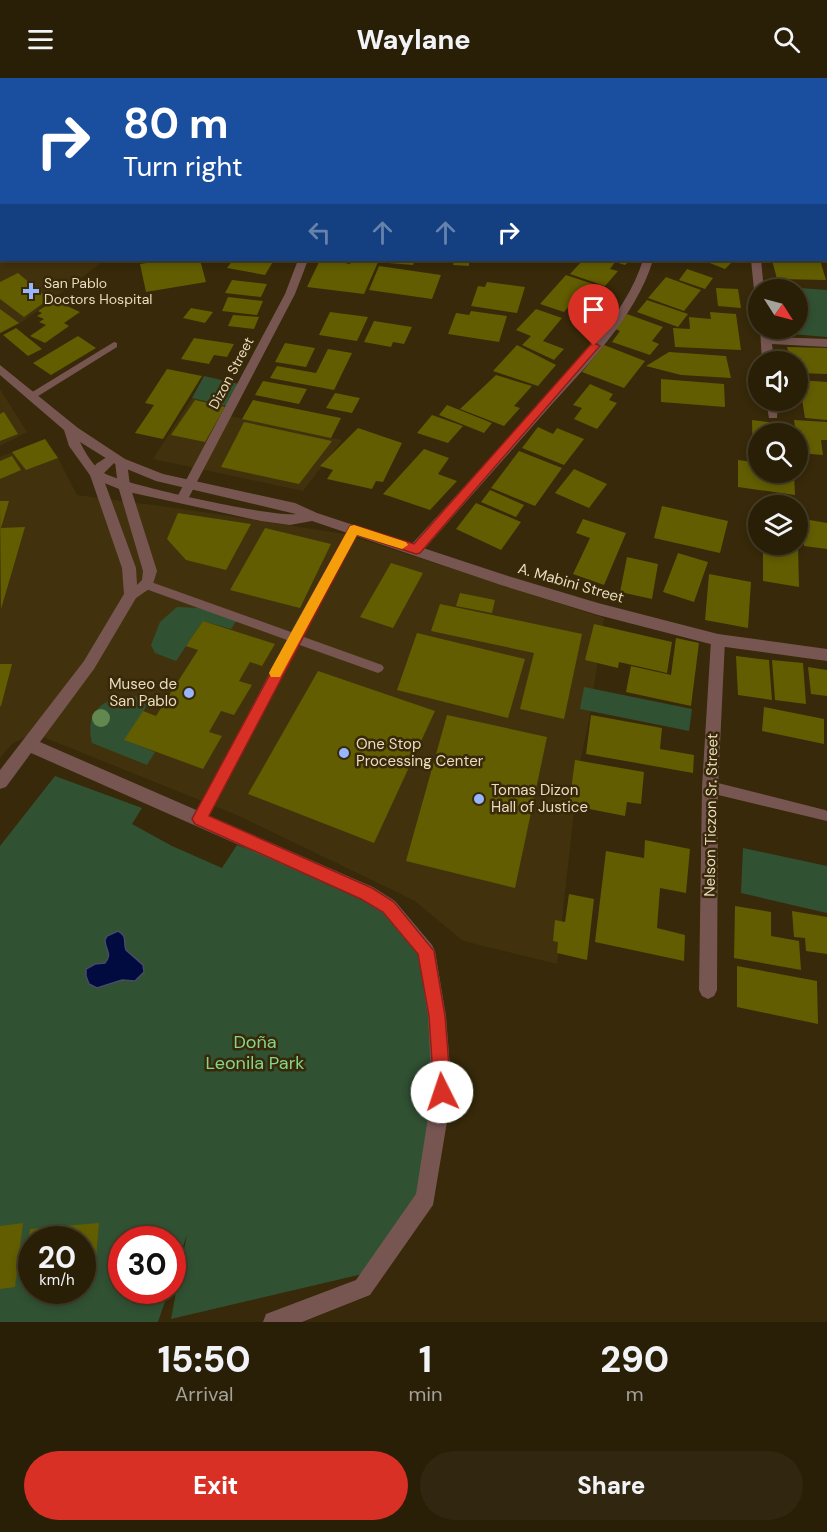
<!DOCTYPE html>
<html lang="en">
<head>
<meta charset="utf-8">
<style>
	body { margin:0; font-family:"DM Sans",sans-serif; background:#312711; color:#f1f3f6; height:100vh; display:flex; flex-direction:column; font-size:22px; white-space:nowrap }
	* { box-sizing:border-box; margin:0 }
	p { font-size:20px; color:#a5a29b }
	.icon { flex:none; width:33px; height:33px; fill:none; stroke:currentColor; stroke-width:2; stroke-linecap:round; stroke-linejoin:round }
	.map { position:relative; height:1244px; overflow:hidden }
	.drawer { display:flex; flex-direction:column; background:#291f07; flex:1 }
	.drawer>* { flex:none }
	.banner { position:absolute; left:0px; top:0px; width:828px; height:183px; box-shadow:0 3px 9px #0003,0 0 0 2px #453d28; background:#1a4fa0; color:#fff; overflow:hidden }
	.needle { width:39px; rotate:126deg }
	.controls { position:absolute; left:748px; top:201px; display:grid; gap:12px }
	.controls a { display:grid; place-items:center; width:60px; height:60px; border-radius:50%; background:#291f07; box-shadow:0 3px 9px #0003,0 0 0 2px #453d28; font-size:30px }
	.speed { position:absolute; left:18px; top:1148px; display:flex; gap:12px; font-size:30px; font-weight:700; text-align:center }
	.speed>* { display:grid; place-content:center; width:78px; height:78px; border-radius:50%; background:#291f07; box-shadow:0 3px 9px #0003,0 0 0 2px #453d28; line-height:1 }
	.speed small { font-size:15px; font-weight:400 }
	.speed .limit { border:9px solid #d22; background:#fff; color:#111 }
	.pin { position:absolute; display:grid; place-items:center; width:51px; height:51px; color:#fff; margin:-62px -26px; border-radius:50% 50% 50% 0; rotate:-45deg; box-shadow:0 0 6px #0007 }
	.pin .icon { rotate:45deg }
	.me { position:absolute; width:66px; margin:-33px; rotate:356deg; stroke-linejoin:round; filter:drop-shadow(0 0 4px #0008) }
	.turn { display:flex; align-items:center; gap:21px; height:126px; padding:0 24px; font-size:27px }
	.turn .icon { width:78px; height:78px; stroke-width:2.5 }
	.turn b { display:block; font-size:42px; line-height:51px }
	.lanes { display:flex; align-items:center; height:57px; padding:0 24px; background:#0003; justify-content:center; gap:30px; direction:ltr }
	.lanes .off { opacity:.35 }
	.eta { display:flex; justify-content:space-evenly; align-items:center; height:102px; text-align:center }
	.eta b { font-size:36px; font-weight:800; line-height:42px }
	.button { display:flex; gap:12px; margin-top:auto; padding:12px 24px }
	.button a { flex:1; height:69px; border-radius:36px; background:#d93025; color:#fff; font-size:24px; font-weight:800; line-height:69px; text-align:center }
	.button a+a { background:#312711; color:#f1f3f6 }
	header { display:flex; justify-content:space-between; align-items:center; height:78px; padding:0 24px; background:#291f07; font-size:27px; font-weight:800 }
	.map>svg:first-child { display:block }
</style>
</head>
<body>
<header><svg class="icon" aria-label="menu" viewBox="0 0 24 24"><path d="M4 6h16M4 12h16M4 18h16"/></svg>Waylane<svg class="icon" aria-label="search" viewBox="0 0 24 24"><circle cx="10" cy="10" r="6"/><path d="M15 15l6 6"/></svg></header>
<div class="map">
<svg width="827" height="1244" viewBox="0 0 827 1244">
	<rect width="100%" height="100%" fill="#372909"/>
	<!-- built -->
	<path fill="#41320d" d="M0,0h641l1,1 -640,1v180h103l-84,63 -21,11z
		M0,311l27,43 -27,14z
		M192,320l35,8 -1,9 116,25 -39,51 -150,-32z
		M45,361l13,19 19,37 106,14 162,25 259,84 -15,102 -10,47 -22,197 -94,-23 -48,-40 -176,-85 -206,-83 -21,11 -12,14v-301z"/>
	<!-- green -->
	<path fill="#315133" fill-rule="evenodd" d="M773,208l54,4v47l-47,-4 -1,-4 19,-1v-38l-24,-1z
		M204,298l35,8 -12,22 -35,-8z
		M177,529l22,1 38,12 -6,9 -28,-8 -27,40 -21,-8 -4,-8 9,-23z
		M584,609l108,22 -3,22 -109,-22z
		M121,618h13l16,5 -25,39 30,12 -8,13 -55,-22c-6,-25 4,-40 29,-47z
		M55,698l87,32 -10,16 40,22 50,22 15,-23 132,50 45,51 24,55 6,88 -19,95 -54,88 -200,47 16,-85 -14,44 -1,-39h-50v51h47l-11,32h-158v-476zM32,1161h50v51h-50z
		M743,770l84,18v47l-86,-20z"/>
	<!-- water -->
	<path fill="#020b40" stroke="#484a66" stroke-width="1.5" d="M118,853c10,5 5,11 8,19l17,15 1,7 -9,9 -13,-1 -25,8 -8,-4 -3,-8v-7l9,-5 10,-1c8,-9 0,-13 0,-23l2,-4z"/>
	<!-- building -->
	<path fill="#625d00" d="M167,182h33l6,22 -60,10 -6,-28z
		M233,182h41l-9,15 -38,-7z
		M320,182h20l-1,2 11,2 1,-3 6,-1h22l-15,34 -57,-7z
		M389,182h26l-2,5 -25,-2z
		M454,182h15v6l-16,-1z
		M583,182h47l-5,5 -10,-3 -5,7 8,2 -13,15 -35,-12z
		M702,182h32l-9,9z
		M772,182h48l6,20 -49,-1z
		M379,188l62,9 -9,24 -63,-9z
		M687,191l26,9 -8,11 -26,-9z
		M18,195l31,26 -25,18 -24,-18v-17z
		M566,197l36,12 -13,16 -13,-5 -12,14 -24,-8z
		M666,199l35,13 -17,21 -36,-13z
		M232,202l35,4 -6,13 -36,-4z
		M487,204l38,5 -8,26 -46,-7 7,-20 7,1z
		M716,210l22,1 3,19 -23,-2z
		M228,219l35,4 -6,14 -35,-4z
		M54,222l26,12 -16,11 5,3 -24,17 -15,-7 16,-11 -7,-3 5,-3 -7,-3 5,-3 -4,-2z
		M647,222l41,14 -10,13 -41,-15z
		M191,230l22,4 -8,11 -22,-5z
		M0,231l19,14 -19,10z
		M536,231l26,9 -19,23 21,8 -10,11 -32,-15 9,-9 -15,-6z
		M471,233l36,5 -8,26 -51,-8 8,-21 13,2z
		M330,234l38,5 -11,24 -38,-6z
		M710,234l26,2 5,36 -66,-3 -2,-19 17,1 -1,-12 22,2z
		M627,236l36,13 -11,14 7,3 -9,11 -38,-13 8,-11 -5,-2z
		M233,237l26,2 -5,12 -26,-3z
		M374,243l38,6 -8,17 -11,-2 -2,5 -27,-5z
		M16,250l26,21 -14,7 -25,-21z
		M78,258l18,12 -45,27 -18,-12z
		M194,260l40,6 -7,13 -13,-2 -5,9 -28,-5z
		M285,265l30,5 -9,19 -31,-5z
		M517,267l39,20 -18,21 -45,-15z
		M604,267l41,16 -21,27 -42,-16z
		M787,269l40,1v26l-29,-1v-11h-7z
		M328,271l24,4 -18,37 -64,-12 7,-12 39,7z
		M669,274l57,4 5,22 -50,-3 -35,-9z
		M167,291l35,7 -39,63 -28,-6 19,-28 -9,-2z
		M496,297l36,11 -18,20 6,2 -16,18 -44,-17z
		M661,301l63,5 1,23 -64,-5z
		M799,302l28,2v38l-22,-2z
		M263,303l44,8 -8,15 -44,-9z
		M590,306l23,10 -4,6 8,3 -20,26 -23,-10 8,-11 -9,-3z
		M335,315l25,5 -8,15 -26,-5z
		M195,322l30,7 -20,35 -34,-7z
		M253,322l88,18 -10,20 -89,-19z
		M447,327l45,18 -8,10 -45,-18z
		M4,334l14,22 -18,7v-27z
		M432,337l31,11 -15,17 -31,-10z
		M752,342l39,5 1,9h-33v38h35l1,23 -57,-8v-27l15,2z
		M794,342l33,2v18h-6l2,15 -24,-2 -1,-19h-2z
		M244,344l88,19 -33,43 -78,-17z
		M538,349l15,7 4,-6 27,11 -20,26 -42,-17z
		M358,350l44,15 -19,39 -7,-1 -4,8 -45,-10 6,-9 -13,-4z
		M45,361l13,19 -32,12 -14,-18z
		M424,371l25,9 -11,16 19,7 -27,29 -47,-16z
		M519,373l43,17 -27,38 -44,-18z
		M12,378l9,14 -21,9v-18z
		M574,391l33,15 -18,24 -34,-15z
		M490,412l34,15 -8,12 -35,-15z
		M763,420l34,5v3h-34z
		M0,423h9l-8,27 24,-1 -24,82z
		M476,425l45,19 -20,28 -45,-21z
		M662,428l66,15 -8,32 -66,-15z
		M178,435l73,11 -25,46 -40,-10 -19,-21z
		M583,441l43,14 -22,52 -31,-11 17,-36 -14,-5z
		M804,441l23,4v26l-23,-3z
		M265,450l66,16 -31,64 -70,-18z
		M763,466h35l1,43 -36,-6z
		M678,475l30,9 -14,40 -31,-10z
		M627,479l31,7 -6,35 -32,-7z
		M391,485l32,10 -30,55 -33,-11z
		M709,496l42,8 -3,46 -43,-8z
		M460,515l35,7 -3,13 -36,-7z
		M440,526l142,30 -18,85 -44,-10 14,-56 -103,-22z
		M203,543l72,23 -13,22 -12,-4 -11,19 13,4 -18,30 -13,-4 -12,21 13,4 -19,33 -79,-29 19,-29 13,5 42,-66 -12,-4z
		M594,546l78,18 -5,31 -48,-11 -1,6 -33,-8z
		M417,555l108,26 -17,59 -111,-28z
		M676,560l23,5 -8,63 -65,-14 5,-26 40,9z
		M736,578l33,4 3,40 -34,-5z
		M772,582l31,3 3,41 -31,-4z
		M0,586h12l-11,42h-1z
		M808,589l19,3v26l-16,-2z
		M318,593l117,40 -61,132 -126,-49z
		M764,629l60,12v25l-62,-13z
		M447,637l100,22 -32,151 -109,-27z
		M591,637l71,13 -2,21 34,6 -1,18 -107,-19z
		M575,682l69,12 -3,32 -14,-2 -2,14 -56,-11z
		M645,762l45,9 -4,44 -26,-5 -3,40 28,7 -1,26 -89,-19 11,-91 38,7z
		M569,816l25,5 -7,61 -30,-7 1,-11 -5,-1 2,-21 10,2z
		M735,828l36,6v24l28,5 2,29 -67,-12z
		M792,833l35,6v37l-21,-3 -1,-13 -11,-1z
		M737,888l80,15 1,43 -81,-17z
		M23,1145l-8,64 -15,2v-63z
		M99,1145l-5,59 -12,1v-44h-50v49l-9,1 7,-60z"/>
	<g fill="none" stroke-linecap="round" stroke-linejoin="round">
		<!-- service -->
		<path fill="#775652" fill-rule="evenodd" d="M31,0h10l-12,2z
			M286,0h6l1,2h-7z
			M0,7h2v4h-2z
			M114,264l3,1v4l-82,51h-6v-4z
			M354,447l5,4 -58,107 81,29 2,3 -2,3 -4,2 -81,-29 -92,179 -5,2 -5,-2 -2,-4 2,-4 92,-175 -144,-52 -2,-3 2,-3h8l140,50 59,-106z
			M710,703l115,29 2,1v10l-117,-28 -5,-2 -1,-4 1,-4z"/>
		<!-- minor -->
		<path fill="#775652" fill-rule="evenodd" d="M687,0h8l1,2h-8z
			M298,182h10l-13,34 -107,205 -1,3h-10l-1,-3 109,-205z
			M643,182h10c-18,59 -68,107 -108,152 -41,47 -83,94 -124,141h-10l-2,-4 2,-4c42,-46 84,-92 125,-139 39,-43 89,-89 107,-146z
			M751,182h10l3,30h-5v3l-5,-3z
			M760,250h11v9l56,2v8l-55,-3 2,18h-12z
			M766,322h12l-1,18h-8z
			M113,375l14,9 3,24 27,85 -5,16 -16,11 -42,71 -54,73 333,145 22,14 37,44 3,6 11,65 6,76 -19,113 -63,90 -68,27h-39l3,-8 90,-34 60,-86 16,-102 -4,-76 -10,-61 -35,-42 -22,-14 -330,-146 -25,34 -6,2v-19l84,-109 40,-67 -2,-26 -32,-93 6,-11zM115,384l3,24 25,85 -1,9 -5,5 -1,-17 -34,-93z
			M718,556l5,2 2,4 -7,147 -1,203 -3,6 -6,3 -6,-3 -3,-6 3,-203 9,-147 2,-4z"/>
		<!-- tertiary -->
		<path fill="#775652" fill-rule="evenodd" d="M790,0h8l1,2h-8z
			M826,48l1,1v6h-1z
			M0,287l78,63 47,31 38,15 132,29 22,10 191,63 90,27 120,31 109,15v12l-109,-15 -120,-31 -97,-30 -189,-64 -22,4 -29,-4 -137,-30 -32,-13 -23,-32 -5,-16 -64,-55zM80,364l37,23 39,16 140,33c-20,4 -177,-30 -194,-42 -8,-5 -18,-21 -22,-30z"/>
	</g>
	<!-- trees -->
	<circle fill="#628850" cx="101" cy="640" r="9"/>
	<!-- route -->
	<path fill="#d93025" stroke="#8d1f18" stroke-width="1.5" d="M594,265l6,3 -2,2 -178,205 -4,1 -59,-19 -148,281 163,72 22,14 40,49 11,65 6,76 -2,6 -7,3 -6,-3 -2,-6 -5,-76 -11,-62 -35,-42 -22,-13 -166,-75 -3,-5 158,-293 4,-1 60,19 177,-200z"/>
	<!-- slow -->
	<path fill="#f59e0b" d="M354,447l52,17 2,3 -6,4 -45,-14 -77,142h-9l-2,-4 2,-4 79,-143z"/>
	<!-- markers -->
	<g fill="#97b6fd" stroke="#372909" stroke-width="2">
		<path d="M28 204h6v6h6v6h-6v6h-6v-6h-6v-6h6z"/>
		<circle cx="189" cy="615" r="6"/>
		<circle cx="344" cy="675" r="6"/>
		<circle cx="479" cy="721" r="6"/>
	</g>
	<g text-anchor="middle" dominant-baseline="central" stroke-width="5" stroke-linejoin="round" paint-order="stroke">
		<!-- far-poi labels -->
		<g font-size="14" fill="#ebddbf" stroke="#372909" text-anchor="start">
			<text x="44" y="205">San Pablo<tspan x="44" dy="16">Doctors Hospital</tspan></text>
		</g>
		<!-- far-street labels -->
		<g font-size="14" fill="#ebddbf" stroke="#372909">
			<text transform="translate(231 295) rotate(-62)">Dizon Street</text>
		</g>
		<!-- street labels -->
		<g font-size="15" fill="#ebddbf" stroke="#372909">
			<text transform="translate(571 505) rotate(16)">A. Mabini Street</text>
			<text transform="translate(711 737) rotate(-89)">Nelson Ticzon Sr. Street</text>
		</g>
		<!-- poi labels -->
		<g font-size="15" fill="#ebddbf" stroke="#372909" text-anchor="start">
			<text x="177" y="606" text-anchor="end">Museo de<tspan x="177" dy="17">San Pablo</tspan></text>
			<text x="356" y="666">One Stop<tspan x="356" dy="17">Processing Center</tspan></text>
			<text x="491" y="712">Tomas Dizon<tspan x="491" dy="17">Hall of Justice</tspan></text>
		</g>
		<!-- near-park labels -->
		<g font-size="18" fill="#85d58b" stroke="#372909">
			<text x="255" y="964">Doña<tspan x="255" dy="21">Leonila Park</tspan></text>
		</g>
	</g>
</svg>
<div class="controls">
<a><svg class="needle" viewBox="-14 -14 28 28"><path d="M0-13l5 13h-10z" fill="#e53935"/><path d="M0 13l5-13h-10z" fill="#a5a29b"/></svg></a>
<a><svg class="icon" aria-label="sound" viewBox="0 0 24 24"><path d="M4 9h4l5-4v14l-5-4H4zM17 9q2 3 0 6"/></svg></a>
<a><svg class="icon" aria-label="search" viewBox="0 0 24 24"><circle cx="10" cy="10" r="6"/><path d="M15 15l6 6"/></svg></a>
<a><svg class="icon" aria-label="layers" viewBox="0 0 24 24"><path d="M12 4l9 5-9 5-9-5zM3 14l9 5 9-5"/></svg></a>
</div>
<div class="speed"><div>20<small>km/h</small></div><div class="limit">30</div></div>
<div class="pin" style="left:594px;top:268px;background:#d93025"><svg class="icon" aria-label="arrive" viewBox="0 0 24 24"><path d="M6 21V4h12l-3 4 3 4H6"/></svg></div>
<svg class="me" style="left:442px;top:1014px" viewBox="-20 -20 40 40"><circle r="19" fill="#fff"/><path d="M0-13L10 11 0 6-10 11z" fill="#d93025"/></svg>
<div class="banner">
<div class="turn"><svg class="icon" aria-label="right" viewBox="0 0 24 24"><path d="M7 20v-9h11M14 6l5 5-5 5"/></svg><div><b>80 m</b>Turn right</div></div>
<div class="lanes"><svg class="icon off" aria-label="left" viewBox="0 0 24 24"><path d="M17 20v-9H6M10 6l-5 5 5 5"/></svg><svg class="icon off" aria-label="ahead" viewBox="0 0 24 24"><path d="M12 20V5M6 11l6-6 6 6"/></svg><svg class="icon off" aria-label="ahead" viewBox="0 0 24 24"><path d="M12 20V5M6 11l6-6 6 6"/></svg><svg class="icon" aria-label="right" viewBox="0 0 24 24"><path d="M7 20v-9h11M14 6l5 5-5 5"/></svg></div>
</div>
</div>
<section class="drawer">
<div class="eta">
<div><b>15:50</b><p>Arrival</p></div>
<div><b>1</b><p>min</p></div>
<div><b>290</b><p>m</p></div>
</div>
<div class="button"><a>Exit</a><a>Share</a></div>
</section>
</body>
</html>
